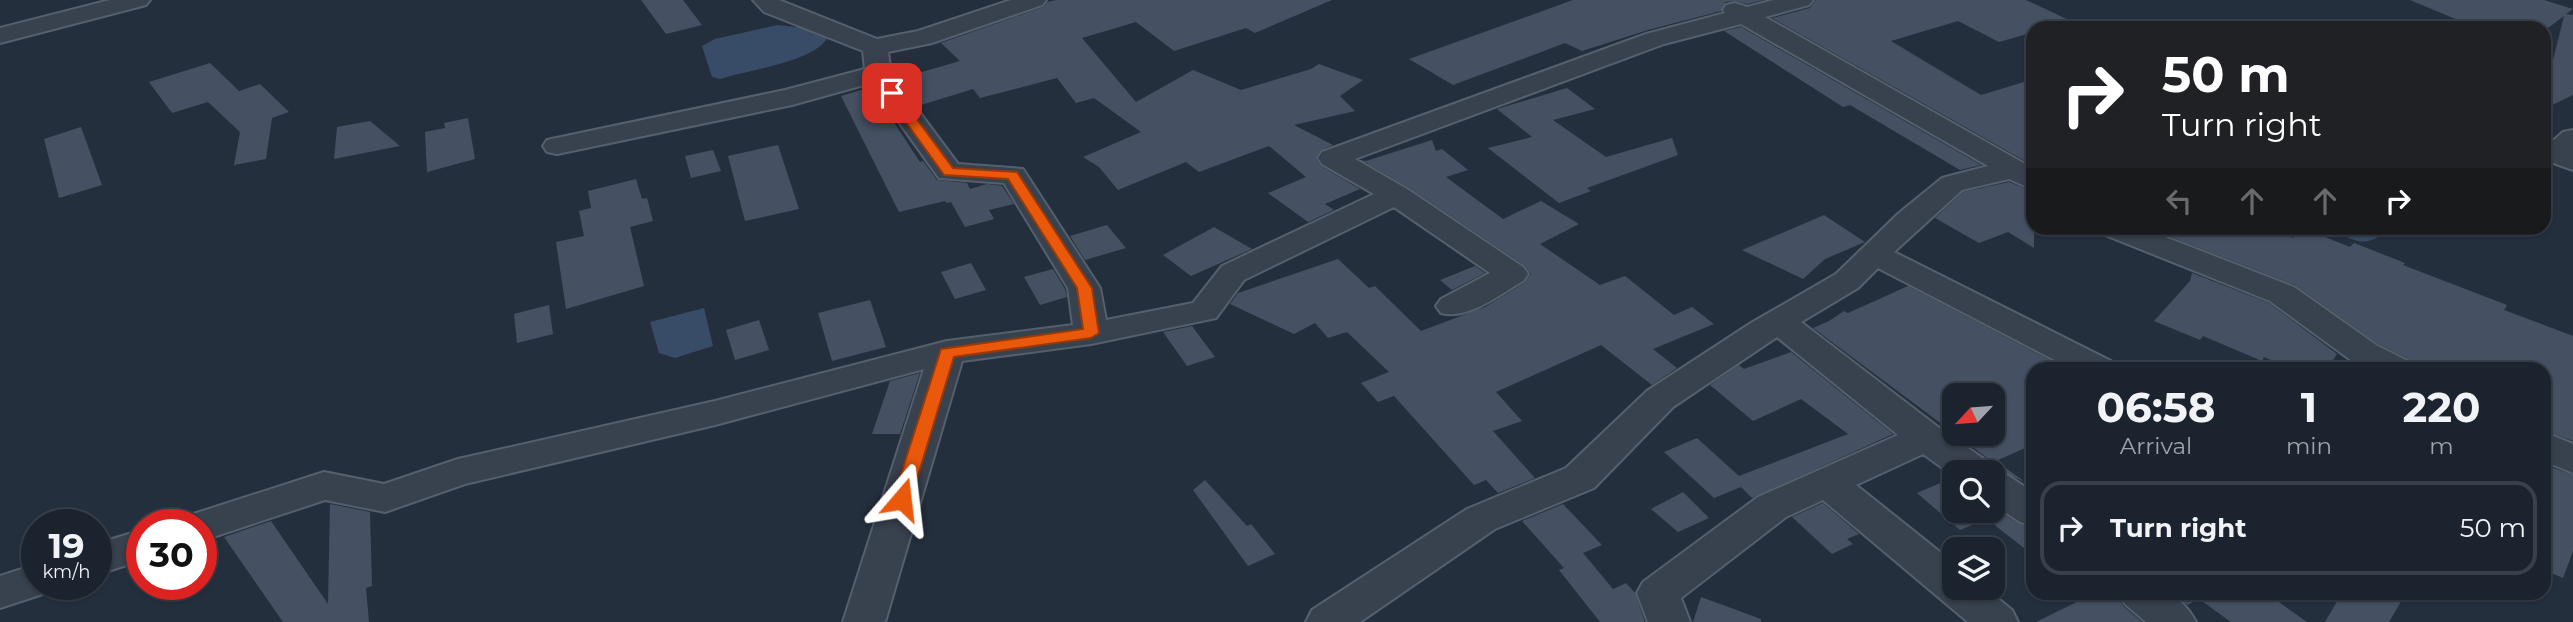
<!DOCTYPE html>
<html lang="en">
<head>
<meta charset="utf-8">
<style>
	body { margin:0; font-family:Montserrat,sans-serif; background:#282f3a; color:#f1f3f6; height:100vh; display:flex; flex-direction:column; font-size:26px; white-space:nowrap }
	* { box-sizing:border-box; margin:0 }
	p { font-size:23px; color:#a0a4aa }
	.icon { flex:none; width:38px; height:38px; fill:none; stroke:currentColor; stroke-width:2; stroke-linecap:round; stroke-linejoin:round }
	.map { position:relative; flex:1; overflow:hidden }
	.drawer { position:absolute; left:2026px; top:362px; width:525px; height:238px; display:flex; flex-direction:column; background:#1b232e; border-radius:21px; box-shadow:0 2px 5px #0004,0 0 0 2px #39404a }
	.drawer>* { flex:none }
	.guide { position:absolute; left:2026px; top:21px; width:525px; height:214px; border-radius:21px; box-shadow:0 2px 5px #0004,0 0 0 2px #39404a; background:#202124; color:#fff; overflow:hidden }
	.needle { width:46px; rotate:244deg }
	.controls { position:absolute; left:1942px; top:383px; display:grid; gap:14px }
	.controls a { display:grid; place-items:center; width:63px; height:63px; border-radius:14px; background:#1b232e; box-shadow:0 2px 5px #0004,0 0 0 2px #39404a; font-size:35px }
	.speed { position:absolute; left:21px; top:509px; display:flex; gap:14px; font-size:35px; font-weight:700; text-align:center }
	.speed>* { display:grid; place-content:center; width:91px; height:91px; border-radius:50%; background:#1b232e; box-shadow:0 2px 5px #0004,0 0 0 2px #39404a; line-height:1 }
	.speed small { font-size:18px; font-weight:400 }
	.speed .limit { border:10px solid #d22; background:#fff; color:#111 }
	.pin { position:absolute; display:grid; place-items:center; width:60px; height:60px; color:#fff; margin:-30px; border-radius:14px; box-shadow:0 4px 10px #0006 }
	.me { position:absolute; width:77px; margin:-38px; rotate:17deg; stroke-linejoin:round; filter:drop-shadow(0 0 5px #0008) }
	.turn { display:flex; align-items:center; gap:24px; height:147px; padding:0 21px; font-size:32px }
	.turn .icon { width:91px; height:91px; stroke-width:2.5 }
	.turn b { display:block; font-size:49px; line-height:60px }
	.lanes { display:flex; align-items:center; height:66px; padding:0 21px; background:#0003; justify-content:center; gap:35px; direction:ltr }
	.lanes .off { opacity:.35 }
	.eta { display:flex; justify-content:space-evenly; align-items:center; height:119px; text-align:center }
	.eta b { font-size:42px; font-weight:700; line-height:49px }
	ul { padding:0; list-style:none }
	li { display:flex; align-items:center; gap:21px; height:94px; margin:0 14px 10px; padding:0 7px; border:4px solid #39404a; border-radius:21px }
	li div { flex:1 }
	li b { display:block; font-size:26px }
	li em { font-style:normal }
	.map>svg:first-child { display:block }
</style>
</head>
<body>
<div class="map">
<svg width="2573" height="622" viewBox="0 0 2573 622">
	<rect width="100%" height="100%" fill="#242f3e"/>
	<!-- water -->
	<path fill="#394c67" d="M777,25l38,4 13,8c-13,25 -81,33 -108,42l-8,-2 -10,-31 13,-7z
		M2328,228h61c-23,23 -36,12 -61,0z
		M704,308l9,38 -38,12 -16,-5 -9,-31z"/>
	<!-- building -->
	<path fill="#455162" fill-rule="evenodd" d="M641,0h42l19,25 -36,9z
		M1056,0h276l-77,33 -9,-5 -72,23 -38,-29 -54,16 54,64 57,-32 48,20 70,-21 8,-5 44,16 -23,16 15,15 -61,14 39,20 -13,6 -4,8 5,7 39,23 -35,15 9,6 -26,12 -40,-29 38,-16 -37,-31 -70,26 -13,-10 -68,28 -19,-23 -16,-10 58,-25 -47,-34 -18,5 -19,-25 -77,20 -7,-9 -55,17 -20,-27 62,-18 -19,-18 102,-36 4,-5z
		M1573,0h191l-17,4 -11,-3 -11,1 -4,9 -73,19 -66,21 -17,-8 -112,42 -44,-26z
		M1816,0h210l60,28h-52v4l-35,10 -41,-21 -67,20 90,54 53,-16v87l-262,-148 38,-10z
		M2410,0h134l29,9 -7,5 7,1v80l-29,14v-13l20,-80 -16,12h-71z
		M1741,27l240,138 -21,5 -110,-65 -7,2 -119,-76z
		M210,63l29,28 21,-7 29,28 -17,6 -6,41 -32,6 6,-33 -32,-30 -36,11 -23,-31z
		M871,87l49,75 3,-1 14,19 30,3 3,6 17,-5 15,2 12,18 -25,6 5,9 -29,8 -14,-25 -4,1 -2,-2 -46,11 -58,-116z
		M1567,88l28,21 -42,11 53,37 66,-19 6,17 -91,33 4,3 -32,12 -71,-55 44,-11 -35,-28z
		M468,118l7,41 -48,13 -2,-40 20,-4 -1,-5z
		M370,121l30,25 -66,13 3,-32z
		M81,127l21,58 -43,13 -15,-59z
		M1432,140l4,11 6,-2 26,21 -22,7 57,42 38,-18 38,23 -39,20 60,41 25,-9 49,39 18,-8 22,17 -61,25 24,19 -25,17 -51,-40 -105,47 26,29 -29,10 42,47 -37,15 -12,-13 -12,5 -80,-89 -16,6 -17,-19 28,-11 -42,-40 -19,6 -13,-15 -21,11 -64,-30 8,-11 100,-34 31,29 6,-2 46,45 64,-24 39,-24 7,-9 -7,-9 -116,-78 -47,-27 5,1z
		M778,145l21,64 -54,12 -17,-65z
		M713,150l8,21 -30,7 -6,-22z
		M636,179l6,20 5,-1 6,23 -23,6 14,59 -78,23 -10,-67 28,-6 -5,-25 12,-3 -3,-17z
		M2009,182l25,10v56l-26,-16 -29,11 -44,-25 28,-26z
		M1824,215l41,27 -40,17 -22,20 -61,-29z
		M1107,225l19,23 -41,12 -15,-24z
		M1214,227l38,22 -61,27 -28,-21z
		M2148,228h121l24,10 12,-9 45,18 4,-4 51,20 -2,2 104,40 -3,5 69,26v105l-29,-11v-61h-127l-8,-10 -32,-16 -82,-58z
		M971,263l15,27 -31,9 -14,-27z
		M1475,266l10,7 -33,17 -12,-10z
		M1053,269l12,20 2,8 -27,8 -16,-28z
		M2192,273l77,30 68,51 -10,15h-36l-27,-12 -2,4 -59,-25 -3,4 -46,-19 36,-40z
		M1908,286l159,83h-33v75l-38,17 29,21 -29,-13 -6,-9 -177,-132 16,-7 15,-10 4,2zM1955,396h38v38h-38z
		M870,300l16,47 -54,14 -14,-48z
		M549,305l4,29 -36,9 -3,-29z
		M759,320l10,30 -34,10 -9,-30z
		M1192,326l23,31 -28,9 -24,-34z
		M1791,352l102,82 -141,64 -11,-11 -27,11 -50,-46 33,-14 42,38 109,-42 -47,-35 -48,22 -43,-36 29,-20 5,4z
		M920,373l-20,61h-28l18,-53z
		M2548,466l25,9v76l-10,27 -19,-8v-98z
		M1952,478l3,1v32h38v-4l26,17 15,4v28l-47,-37 -27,11 -43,-37z
		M1205,480l42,46 4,-2 24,30 -27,12 -55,-76z
		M1683,492l26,26 -31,14 -27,-23z
		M1823,503l36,31 -12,5 6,5 -21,10 -40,-37z
		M330,504l40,8 2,74 -6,2 3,34h-86l-59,-85 47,-16 57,83z
		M1563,504l39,41 -19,8 30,36 13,-6 9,10 10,29h-45l-41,-52 5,-2 -42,-47z
		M2095,593h22l6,13 19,16h-106z
		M2170,593h96l41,29h-76l-32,-23 -12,6z
		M2342,593h64l-17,29h-64z
		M1701,597l60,22v3h-68z"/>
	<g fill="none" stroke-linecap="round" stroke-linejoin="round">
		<defs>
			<path id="minor" d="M110,0h40l-4,5 -146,38v-15z
				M753,0h26l98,39 41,-8 93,-31h35l-4,5 -110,38 -44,9 3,22 67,90 65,5 77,119 6,32 87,-17 29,-37 152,-72 -52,-30 -4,-6 4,-6 324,-118 79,-21 -2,-3 3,-5 9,-2 12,4 27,-7h39l-4,5 -44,12 269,152v21l-25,-11 -47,11 -68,62 217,109 6,8h-45l-194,-101 -20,20 -57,34 137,105 50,35 6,9 13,4 27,18v33l-14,-4 -27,-18v-32h-38v5l-32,-23 -67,31 99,79v24h30l27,22 6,12h-50l-145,-122 -37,17 -105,81 9,24h-42l-11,-29 6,-11 115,-85 140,-62 -121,-98 -104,70 -79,81 -99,41 -135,93h-54l6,-12 155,-101 99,-41 81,-77 104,-68 85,-49 63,-61 43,-35 46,-12 -247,-142 -77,20 -309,115 52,30 116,78 5,7 -5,7c-23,13 -54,39 -82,32l-5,-7 5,-7 49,-26 -96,-66 -150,73 -28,38 -125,26 -129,17 -77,261h-42l81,-253 -209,56 -250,59 -80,28 -60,-12 -124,41v-16h-19l5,-9 137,-44 60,12 74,-25 257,-58 232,-60 126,-16 -5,-37 -64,-105 -65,-5 -68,-95 -79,22 -235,49 -10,-2 -4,-6 4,-6 238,-50 80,-21 -2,-18 -99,-39z
				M2573,130v40l-28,-10v-12l18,-16z
				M2101,228h41l152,59 82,58 32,16 6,8h-46l-16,-8 -82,-60 -165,-66z
				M2544,432l29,12v29l-29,-12z
				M142,530v30l-46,15v-31z
				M37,564v20h18l-3,7 -52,17v-32z
				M2119,593c35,0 58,-7 77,29h-50l-21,-18z"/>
		</defs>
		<!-- minor casing -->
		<use href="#minor" stroke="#565f6c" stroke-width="4"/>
		<!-- minor -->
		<use href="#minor" fill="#38414e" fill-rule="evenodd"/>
	</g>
	<!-- route -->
	<path fill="#ea580c" stroke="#983908" stroke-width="2" d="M892,90l4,1 57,77 64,4 75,116 7,45 -8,5 -137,19 -43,142 -2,5h-14l-2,-5 48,-150 142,-20 -6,-41 -69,-109 -64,-4 -59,-82z"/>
</svg>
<div class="controls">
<a><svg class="needle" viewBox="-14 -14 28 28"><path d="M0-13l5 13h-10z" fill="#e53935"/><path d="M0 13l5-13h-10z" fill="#a0a4aa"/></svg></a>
<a><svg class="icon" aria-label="search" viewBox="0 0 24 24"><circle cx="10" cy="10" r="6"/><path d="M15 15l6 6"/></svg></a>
<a><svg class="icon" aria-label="layers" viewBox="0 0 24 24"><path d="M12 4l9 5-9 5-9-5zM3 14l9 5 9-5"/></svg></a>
</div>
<div class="speed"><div>19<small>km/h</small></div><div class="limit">30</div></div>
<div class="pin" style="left:892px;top:93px;background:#d93025"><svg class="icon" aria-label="arrive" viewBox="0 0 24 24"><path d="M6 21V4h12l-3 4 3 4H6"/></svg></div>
<svg class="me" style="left:902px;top:499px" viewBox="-20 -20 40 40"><path d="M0-17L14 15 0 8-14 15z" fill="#ea580c" stroke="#fff" stroke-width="4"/></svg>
<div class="guide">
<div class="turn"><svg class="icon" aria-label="right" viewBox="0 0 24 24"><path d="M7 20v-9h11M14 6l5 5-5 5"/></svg><div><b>50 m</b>Turn right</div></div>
<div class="lanes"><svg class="icon off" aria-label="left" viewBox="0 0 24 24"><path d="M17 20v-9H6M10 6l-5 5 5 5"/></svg><svg class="icon off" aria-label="ahead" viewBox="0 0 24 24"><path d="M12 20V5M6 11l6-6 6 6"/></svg><svg class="icon off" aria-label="ahead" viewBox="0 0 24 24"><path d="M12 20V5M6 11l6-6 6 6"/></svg><svg class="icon" aria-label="right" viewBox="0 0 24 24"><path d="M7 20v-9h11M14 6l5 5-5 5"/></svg></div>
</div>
<section class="drawer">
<div class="eta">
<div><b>06:58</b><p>Arrival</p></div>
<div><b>1</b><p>min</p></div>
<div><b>220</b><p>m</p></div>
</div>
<ul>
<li><svg class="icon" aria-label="right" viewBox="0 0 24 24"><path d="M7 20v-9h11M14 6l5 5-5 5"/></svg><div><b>Turn right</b></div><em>50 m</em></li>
</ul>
</section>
</div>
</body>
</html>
